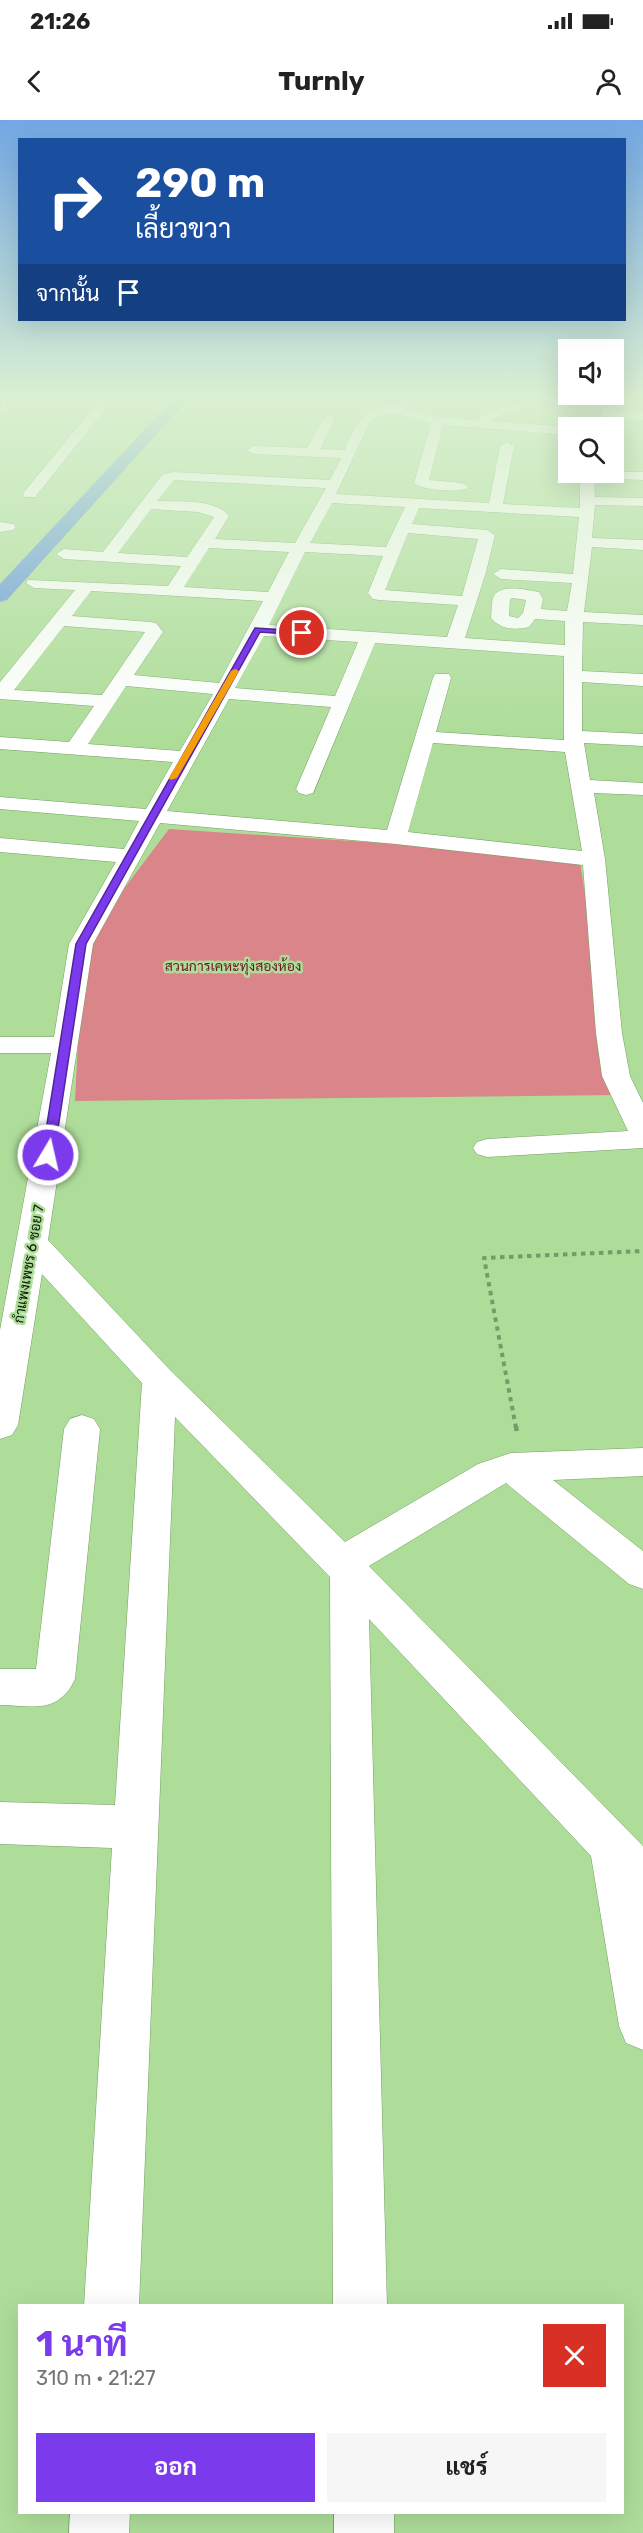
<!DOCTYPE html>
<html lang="th">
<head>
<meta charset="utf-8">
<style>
	body { margin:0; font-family:Rubik,Sarabun,sans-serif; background:#f6f6f6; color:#222; height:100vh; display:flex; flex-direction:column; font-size:22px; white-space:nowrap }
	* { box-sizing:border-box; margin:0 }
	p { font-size:20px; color:#767676 }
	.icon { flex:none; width:33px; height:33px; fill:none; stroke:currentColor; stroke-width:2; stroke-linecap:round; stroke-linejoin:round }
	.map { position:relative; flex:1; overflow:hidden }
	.sheet { position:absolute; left:18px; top:2184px; width:606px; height:210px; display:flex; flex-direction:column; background:#fff; border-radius:0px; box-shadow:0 6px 24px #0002 }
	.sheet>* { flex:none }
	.banner { position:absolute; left:18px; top:18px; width:608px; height:183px; border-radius:0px; box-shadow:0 6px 24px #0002; background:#1a4fa0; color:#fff; overflow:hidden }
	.buttons { position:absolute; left:558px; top:219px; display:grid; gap:12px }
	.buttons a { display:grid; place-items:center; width:66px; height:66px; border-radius:0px; background:#fff; box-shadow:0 6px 24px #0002; font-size:30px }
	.pin { position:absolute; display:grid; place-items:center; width:51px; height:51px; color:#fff; margin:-26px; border:3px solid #fff; border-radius:50%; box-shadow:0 2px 6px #0007 }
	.me { position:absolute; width:66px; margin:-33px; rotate:9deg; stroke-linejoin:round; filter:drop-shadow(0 0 4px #0008) }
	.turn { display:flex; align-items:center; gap:21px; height:126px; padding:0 18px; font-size:27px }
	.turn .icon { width:78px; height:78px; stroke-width:2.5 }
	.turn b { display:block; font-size:42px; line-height:51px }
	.then { display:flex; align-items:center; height:57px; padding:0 18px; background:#0003; gap:12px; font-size:22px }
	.round { display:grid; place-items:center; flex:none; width:63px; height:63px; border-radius:0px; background:#f6f6f6 }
	.headline { display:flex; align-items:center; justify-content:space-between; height:102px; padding:0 18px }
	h1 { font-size:36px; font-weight:700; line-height:45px; color:#7c3aed }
	.cta { display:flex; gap:12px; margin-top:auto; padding:12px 18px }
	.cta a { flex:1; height:69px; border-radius:0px; background:#7c3aed; color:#fff; font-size:24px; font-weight:700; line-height:69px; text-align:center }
	.cta a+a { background:#f6f6f6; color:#222 }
	.status { display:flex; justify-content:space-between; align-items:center; height:42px; padding:0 30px; background:#fff; direction:ltr }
	.status svg { height:16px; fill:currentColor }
	header { display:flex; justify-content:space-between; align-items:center; height:78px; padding:0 18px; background:#fff; font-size:27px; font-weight:700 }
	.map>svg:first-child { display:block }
</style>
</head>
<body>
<div class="status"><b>21:26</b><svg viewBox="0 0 49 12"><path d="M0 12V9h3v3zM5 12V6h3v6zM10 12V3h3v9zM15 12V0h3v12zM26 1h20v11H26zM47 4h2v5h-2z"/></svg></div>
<header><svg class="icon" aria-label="back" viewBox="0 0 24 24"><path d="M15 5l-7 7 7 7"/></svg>Turnly<svg class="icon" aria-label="person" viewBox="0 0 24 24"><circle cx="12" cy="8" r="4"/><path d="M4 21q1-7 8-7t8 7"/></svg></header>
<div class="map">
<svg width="643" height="2413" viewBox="0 0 643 2413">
	<rect width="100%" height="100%" fill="#aedd9a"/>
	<!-- green -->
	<path fill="#d9858a" d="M169,709l410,27 38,239 -542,6 8,-158z"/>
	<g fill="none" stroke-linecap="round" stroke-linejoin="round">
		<!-- canal -->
		<path fill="#6195dd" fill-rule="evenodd" d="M175,277h15l-183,203 -7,2v-18z"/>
		<defs>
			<path id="minor" d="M2,277h13l-11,13 -4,1z
				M102,277h13l-80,100h-10l-2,-3 2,-3z
				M416,277h21l-32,12 33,8 40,3 1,-4 52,-19h19l-61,24 79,6v8l-125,-10 -14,55 33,3 7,4c-7,7 -48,3 -55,-4l17,-60c-21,-5 -45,-18 -62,1l-33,70 153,9 11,-57 7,-4 7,4 -11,58 77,4v-36h63v8l-49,-2 1,19 48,1v8l-48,-1 -3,33 51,2v10l-51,-3 -8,65 59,3v10l-60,-3 -1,49 61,3v12l-61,-4v49l61,3v12l-59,-3 6,37 53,3v12l-49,-2 11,66 17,174 8,43 13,27v45l-156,9 -10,-3 -4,-6 4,-6 10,-3 141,-8 -26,-55 -6,-43 -13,-168 -187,-21 -236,-21 -67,121 -45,296 123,131 174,171 133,-78 33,-11 132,-5v28l-90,4 90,71v38l-14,-5 -123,-101 -137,83 274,280v204l-17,-7 -7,-17 -28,-170 -222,-237 18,687h-54l-3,-729 -155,-160 -36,889h-55l28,-458 -112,-4v-42l115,3 27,-422 -100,-109 -24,151 -6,10 -12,4v-109l51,-277h-51v-16h54l15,-93 47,-82 -116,-10v-14l124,11 15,-28 -139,-12v-12l146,12 27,-47 -173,-13v-12l69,5 25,-36 -94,-7v-17l75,-92 -41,-2 -8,-5 2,-3 140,6 13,-20 -117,-7 -8,-5 8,-5 39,3 59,-77 11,-3 157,8 11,-22 -87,-4 -7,-4 7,-4 53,2 16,-29 6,-4 6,4 -15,30 25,1c17,-46 28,-40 71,-53zM174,360l152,8 -31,55 -80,-4 14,-23c-14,-18 -51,-14 -72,-15zM332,383l73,4 -19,40 -76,-4zM419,388l160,9 -6,57 -72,-5 -8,5 8,5 71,4 -5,28 -26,-2 2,-10 -4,-7c-11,-2 -34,-8 -44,2 -4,4 -3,18 -4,24 10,12 24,12 38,9l6,-8 30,2v24l-100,-7 21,-66 9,-37 -8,-5 -75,-6zM151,389l47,3 16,5 -27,40 -69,-4zM408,413l70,6 -16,57 -77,-6zM209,428l80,4 -21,40 -84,-5zM305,432l78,4 -15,37 5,6 6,1 79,5 -11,32 -178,-12zM91,471l172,10 -44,82 -85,-8 29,-43 -7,-9 -6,-1 -78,-6zM513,478l13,2 -3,13 -5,5 -9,-2 1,-17zM64,506l81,6 -43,63 -88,-5zM264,516l94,6 -23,54 -100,-8zM375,523l189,13v84l-128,-8 15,-54 -2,-4h-14l-2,4 -46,152 -220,-19 62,-112 102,8 -35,82 3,4 7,2 7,-2zM126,566l87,8 -33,57 -92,-7zM433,623l132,9 17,99 -174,-19z
				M615,277h13l-13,14 28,1v8l-30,-1 -1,9h-13l4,-18z
				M0,402l13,2 3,3 -3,3 -13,2z
				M82,1295l12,4 6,10 -25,250c-16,35 -42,27 -75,26v-36h36l28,-240 6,-10z
				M70,2392h60l-1,21h-60z
				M334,2392h60v21h-60z"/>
		</defs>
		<!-- minor casing -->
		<use href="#minor" stroke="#74a060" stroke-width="1"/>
		<!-- path-far1 -->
		<path stroke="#769b67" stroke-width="4" stroke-dasharray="4.5 4.5" stroke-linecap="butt" d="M516,1308l-32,-170 159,-7"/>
		<!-- path -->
		<path stroke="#769b67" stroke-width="4.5" stroke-dasharray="5 5" stroke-linecap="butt" d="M516,1306l1,8"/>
		<!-- minor -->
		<use href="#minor" fill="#fff" fill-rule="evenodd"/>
	</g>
	<!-- sky -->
	<linearGradient id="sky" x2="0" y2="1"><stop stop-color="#72a8e4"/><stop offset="0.45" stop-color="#dbf0d2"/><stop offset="1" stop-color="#dbf0d2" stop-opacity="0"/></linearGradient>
	<rect width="643" height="615" fill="url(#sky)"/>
	<!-- route -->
	<path fill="#7c3aed" stroke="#51269a" stroke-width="1.5" d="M255,508l47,3 4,2 -4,2 -42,-3 -174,312 -32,211 -2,3h-9l-1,-3 34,-211z"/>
	<!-- slow -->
	<path fill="#f59e0b" d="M235,549l4,2 -62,107 -7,2 -1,-2 62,-107z"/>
	<g text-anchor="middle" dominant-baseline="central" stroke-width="5" stroke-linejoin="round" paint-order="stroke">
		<!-- far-park labels -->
		<g font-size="14" fill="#6d1625" stroke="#aedd9a">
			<text x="233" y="846">สวนการเคหะทุ่งสองห้อง</text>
		</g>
		<!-- far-street labels -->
		<g font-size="14" fill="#081902" stroke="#aedd9a">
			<text transform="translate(29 1144) rotate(-80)">กำแพงเพชร 6 ซอย 7</text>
		</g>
	</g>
</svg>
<div class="buttons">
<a><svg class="icon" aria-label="sound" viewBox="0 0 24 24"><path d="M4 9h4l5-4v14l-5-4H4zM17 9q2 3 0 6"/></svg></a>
<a><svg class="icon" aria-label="search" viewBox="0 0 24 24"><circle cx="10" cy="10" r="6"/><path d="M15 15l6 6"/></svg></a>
</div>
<div class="pin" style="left:302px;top:513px;background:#d93025"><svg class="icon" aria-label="arrive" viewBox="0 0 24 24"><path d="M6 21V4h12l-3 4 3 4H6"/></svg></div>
<svg class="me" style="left:48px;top:1035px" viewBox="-20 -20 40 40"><circle r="17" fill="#7c3aed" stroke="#fff" stroke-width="3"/><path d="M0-11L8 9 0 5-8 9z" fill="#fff"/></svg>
<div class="banner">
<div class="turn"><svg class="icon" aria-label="right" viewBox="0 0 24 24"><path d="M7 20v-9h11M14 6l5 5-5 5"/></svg><div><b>290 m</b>เลี้ยวขวา</div></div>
<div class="then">จากนั้น<svg class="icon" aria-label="arrive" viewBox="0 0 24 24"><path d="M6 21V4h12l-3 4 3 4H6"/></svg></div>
</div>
<section class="sheet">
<div class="headline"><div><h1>1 นาที</h1><p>310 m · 21:27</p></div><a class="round" style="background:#d93025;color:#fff"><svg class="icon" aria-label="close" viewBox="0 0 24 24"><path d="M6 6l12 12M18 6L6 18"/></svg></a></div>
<div class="cta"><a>ออก</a><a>แชร์</a></div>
</section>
</div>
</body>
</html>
